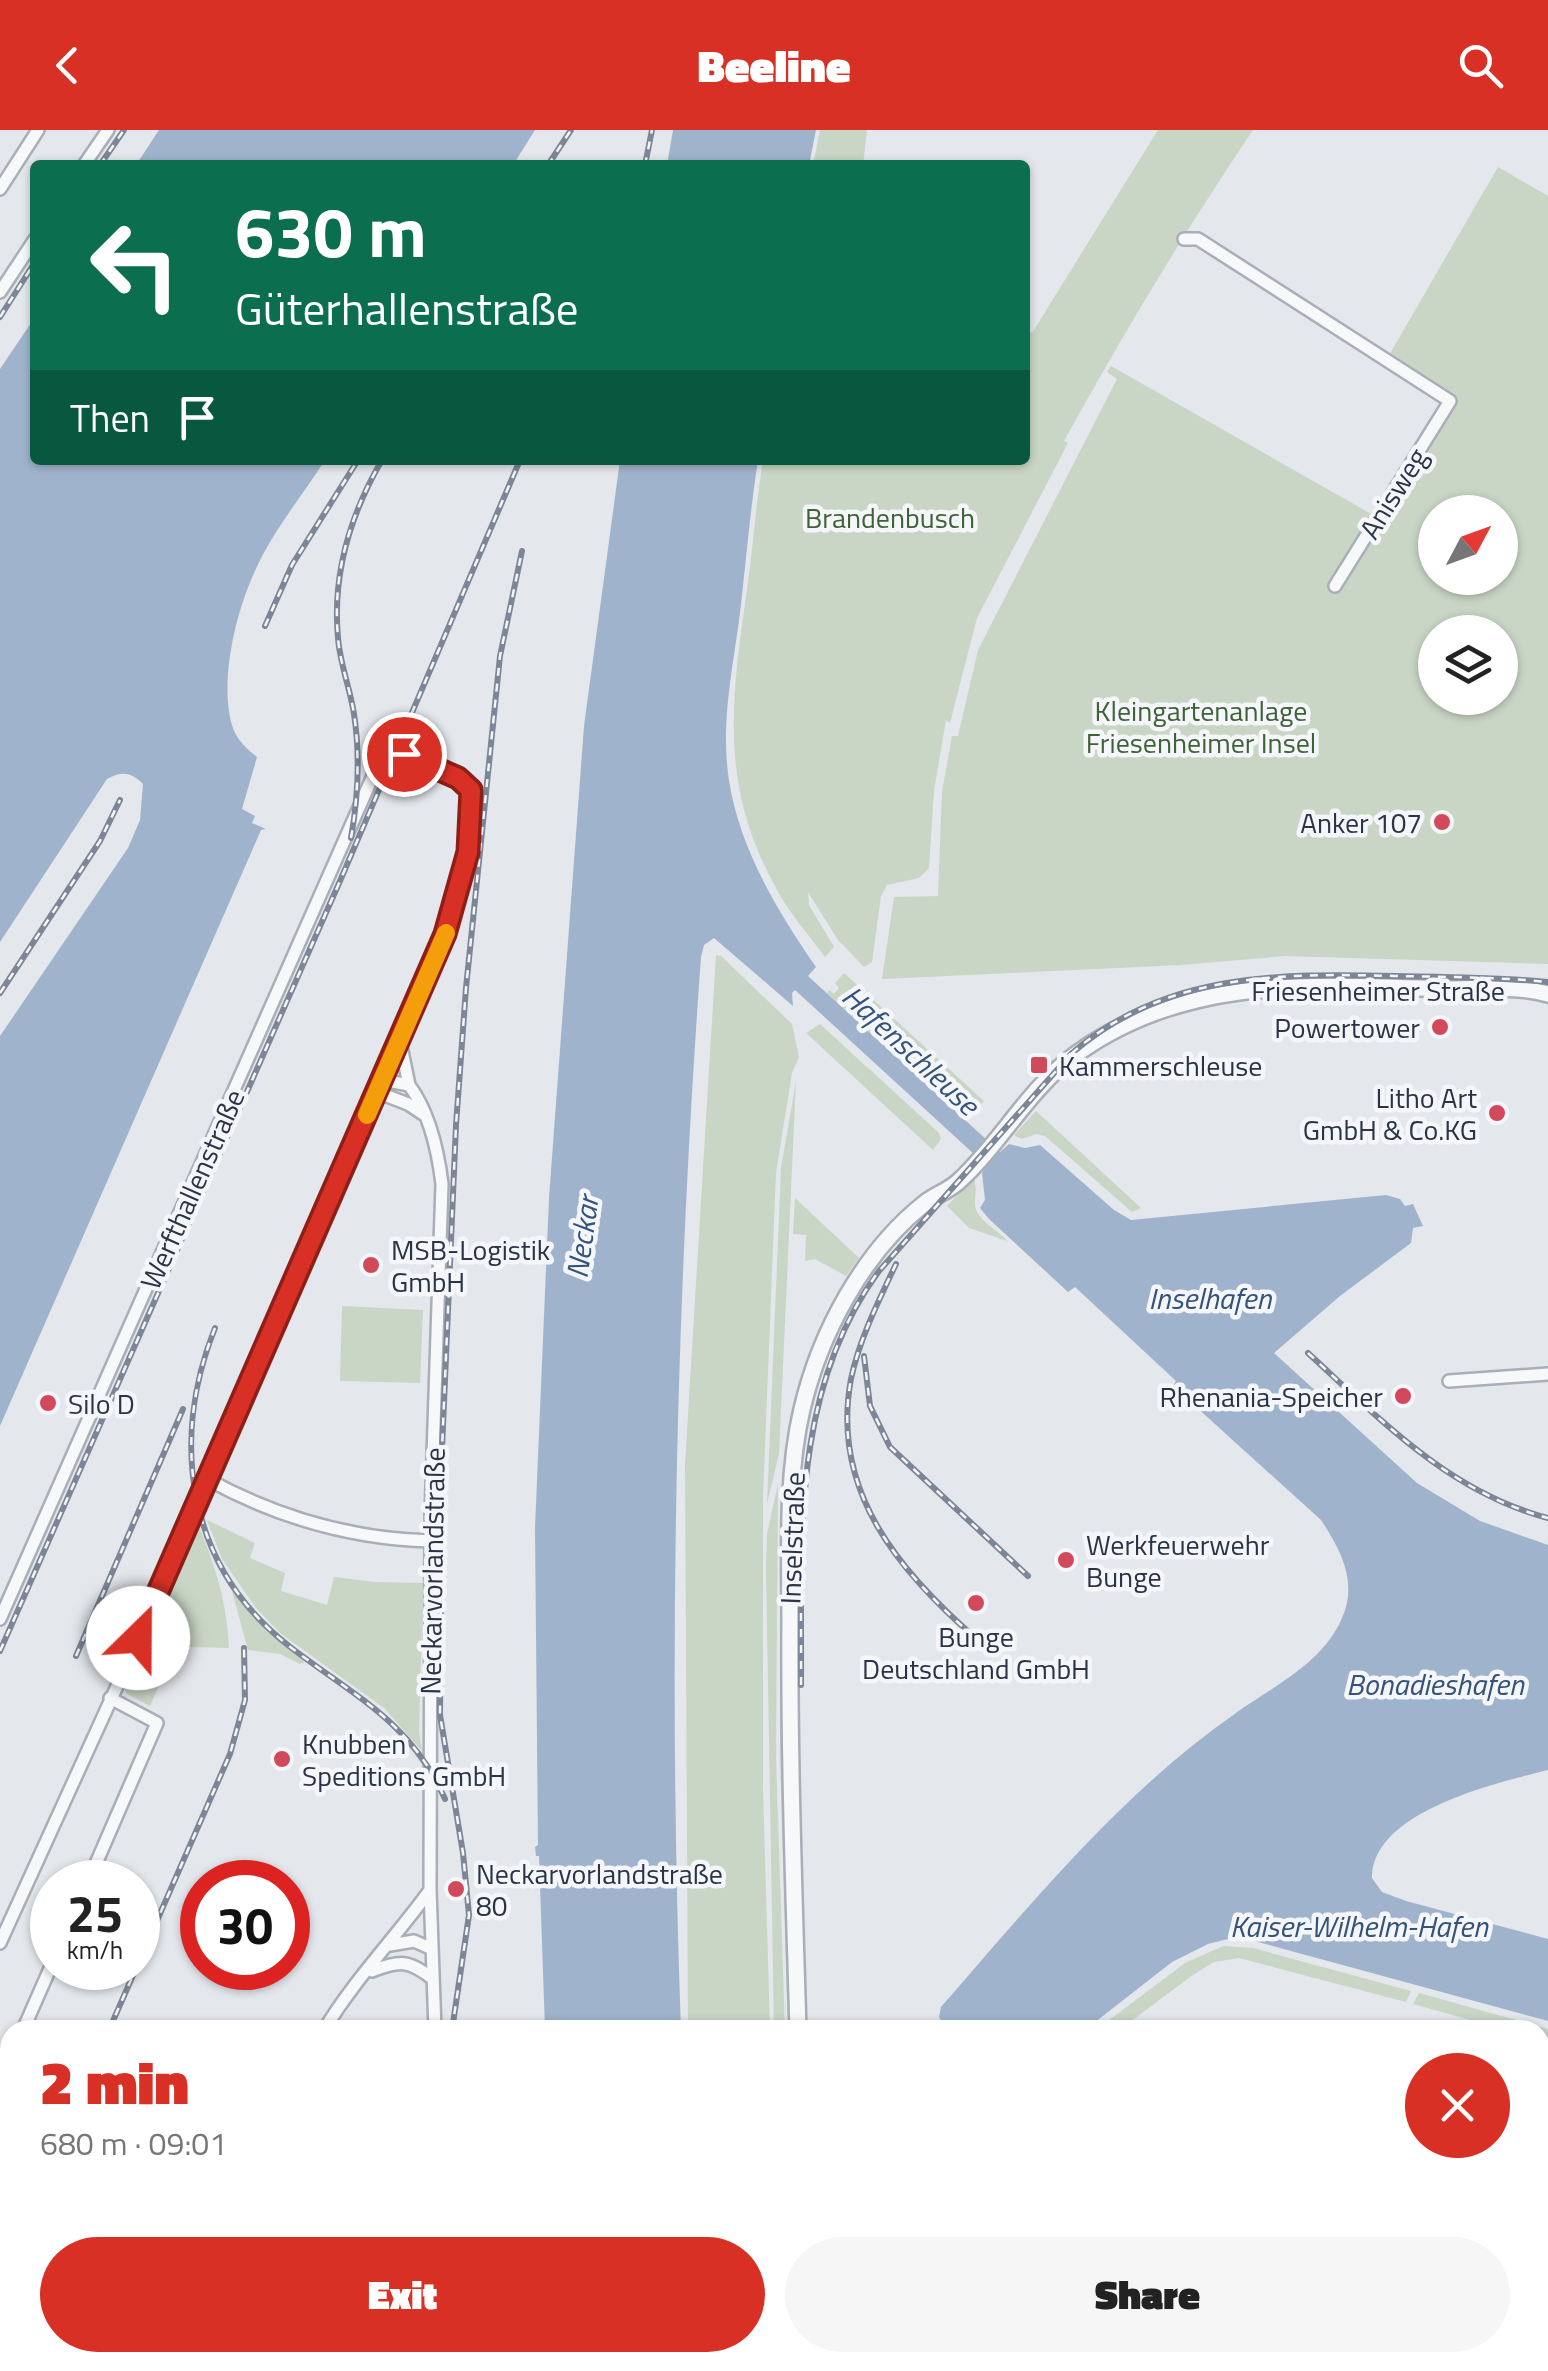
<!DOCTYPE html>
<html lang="en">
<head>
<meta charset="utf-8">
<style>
	body { margin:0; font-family:"Titillium Web",sans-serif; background:#f6f6f6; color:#222; height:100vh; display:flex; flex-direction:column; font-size:38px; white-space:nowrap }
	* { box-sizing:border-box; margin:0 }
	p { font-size:32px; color:#767676 }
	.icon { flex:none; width:55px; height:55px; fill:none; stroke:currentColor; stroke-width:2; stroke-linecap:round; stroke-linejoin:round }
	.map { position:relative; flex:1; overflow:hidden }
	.details { position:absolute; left:0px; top:1890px; width:1550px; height:352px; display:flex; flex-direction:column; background:#fff; border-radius:30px 30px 0 0; box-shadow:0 2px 8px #0004 }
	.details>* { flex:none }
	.banner { position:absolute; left:30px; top:30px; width:1000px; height:305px; border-radius:10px; box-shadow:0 2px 8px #0004; background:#0b6e4f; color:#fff; overflow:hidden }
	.needle { width:65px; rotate:49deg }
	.buttons { position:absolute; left:1418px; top:365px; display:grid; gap:20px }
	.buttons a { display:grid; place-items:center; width:100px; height:100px; border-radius:50%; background:#fff; box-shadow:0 2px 8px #0004; font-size:50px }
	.speed { position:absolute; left:30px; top:1730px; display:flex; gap:20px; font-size:50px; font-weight:700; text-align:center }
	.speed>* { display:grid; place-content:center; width:130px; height:130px; border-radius:50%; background:#fff; box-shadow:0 2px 8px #0004; line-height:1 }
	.speed small { font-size:25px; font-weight:400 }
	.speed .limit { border:15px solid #d22; background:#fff; color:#111 }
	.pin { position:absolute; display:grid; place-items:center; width:85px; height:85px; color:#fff; margin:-42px; border:5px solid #fff; border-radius:50%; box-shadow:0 2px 10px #0007 }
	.me { position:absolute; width:110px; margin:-55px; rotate:23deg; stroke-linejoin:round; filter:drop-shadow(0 0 8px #0008) }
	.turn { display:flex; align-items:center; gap:35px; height:210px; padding:0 40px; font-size:45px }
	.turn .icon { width:130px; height:130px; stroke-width:2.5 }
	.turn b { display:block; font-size:70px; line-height:85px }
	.then { display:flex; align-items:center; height:95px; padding:0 40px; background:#0003; gap:20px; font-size:38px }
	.round { display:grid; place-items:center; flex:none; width:105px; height:105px; border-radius:52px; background:#f6f6f6 }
	.headline { display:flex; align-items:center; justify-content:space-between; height:170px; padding:0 40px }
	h1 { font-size:60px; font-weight:800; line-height:75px; color:#d93025 }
	.action { display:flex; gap:20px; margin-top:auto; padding:20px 40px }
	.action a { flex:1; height:115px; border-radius:60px; background:#d93025; color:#fff; font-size:40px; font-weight:800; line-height:115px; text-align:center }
	.action a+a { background:#f6f6f6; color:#222 }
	header { display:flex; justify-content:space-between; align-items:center; height:130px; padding:0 40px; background:#d93025; color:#fff; font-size:45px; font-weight:800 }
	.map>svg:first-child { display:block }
</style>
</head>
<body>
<header><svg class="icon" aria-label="back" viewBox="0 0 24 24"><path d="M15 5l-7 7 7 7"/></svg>Beeline<svg class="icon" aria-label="search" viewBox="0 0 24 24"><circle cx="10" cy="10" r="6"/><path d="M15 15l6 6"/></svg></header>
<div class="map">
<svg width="1548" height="2241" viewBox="0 0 1548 2241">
	<rect width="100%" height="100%" fill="#e4e7ec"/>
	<!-- green -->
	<path fill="#c9d6c5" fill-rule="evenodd" d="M820,0h47l-4,35h-50z
		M1158,0h95c-68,101 -130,204 -189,311l4,2 -91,175 -27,105 -4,-3 -12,71 -5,77 -10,10 -32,7 -6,11 -9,66 -8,5 -26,-27 -30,-48 1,13 25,42 -9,10c-16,-22 -36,-44 -49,-69 -57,-102 -45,-188 -29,-298 6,-43 9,-87 16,-130h262v-131l7,4z
		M1498,37l50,29v768l-263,-8 -104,9 -299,14 12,-82 44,-1 4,-105 10,-55h6l20,-86 139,-271 -10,-7 4,-6 269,153 74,-119 -66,-43zM1435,382h65v66h-65zM1435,502h65v66h-65z
		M716,825l5,1 71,68 7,33 -7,16 -16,100 -13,323v292l7,242 -82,-1 -3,-565z
		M844,843l140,128 -18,19 -139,-127 2,-3 5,4 5,-6 -4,-5z
		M820,894l119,109 2,6 -8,11 -127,-117z
		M796,951l-17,373 -12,50 14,-336z
		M1036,981l105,97 -9,4 -87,-76 -8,-2 -16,5 -7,-4z
		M974,1048c3,10 1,16 1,25 -1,16 23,26 32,38l-38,-13 -22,-22z
		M795,1068l64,60 -13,18 -31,-17 -10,2 1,-26 -13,-1z
		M342,1176l81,4 -3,73 -80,-2z
		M778,1354l-2,273 9,273h-11l-8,-462 1,-34z
		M207,1390l48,23 -5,15 35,15 -4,18 46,14 7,-28 41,5 48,1 -4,149 3,19 -38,-43 -104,-75 -24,-25 -34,-49z
		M197,1392c18,42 30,80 32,126l-39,-1 -23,21 -17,38 -23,-12 -3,-6z
		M780,1426h4l1,285 7,189h-4l-8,-274z
		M232,1461l35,41 38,30 -5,2 -20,-10 -32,-4z
		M1223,1816l30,2 158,43 -5,11 -167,-44 -25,4 -21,13 -74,55h-23l89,-67z
		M1419,1863l129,36v12l-8,-2v-9h-34l-93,-26z"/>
	<!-- water -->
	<path fill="#9fb4cc" d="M159,0h376l-22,35h-377z
		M673,0h143l-7,35h-142z
		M35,187v143h290c-23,36 -53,72 -70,111 -19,40 -37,114 -22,157 4,12 14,21 24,29l-15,52 13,7 -3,7 14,6 -5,1 -261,596v-390l128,-188 12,-28 3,-36c-12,-12 -21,-13 -36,-5l-107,163v-573z
		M620,330h138c-8,51 -12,102 -18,153 -7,55 -20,111 -11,167 10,68 49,132 87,187l-8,9 192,176 9,-8 16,4 15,-3 74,65 17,10 255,-25 14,4 5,7 8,-2 10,22 -10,2 -2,15 -71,53 -66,57 143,130 63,38 68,24v225c-51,13 -176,41 -176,108l10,14 24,9 142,38v82l-297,-81 -19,-2 -24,6 -36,18 -87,68h-130l-12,-6 -4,-7 2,-10c91,-104 180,-214 295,-294 38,-27 87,-50 106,-95 16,-35 -1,-68 -21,-98l-148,-134 3,-5 -101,-94 -7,5 -79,-73 -9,-11 5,-8 -3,-27 5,-7 -192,-176 -3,3 1,13 -79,-68 -10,7 -3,12c-26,357 -33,714 -20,1073h-136l-6,-174h-3l-1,-9 3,-2 -3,-317 14,-330 35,-472z
		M566,2233h136l1,8h-136z"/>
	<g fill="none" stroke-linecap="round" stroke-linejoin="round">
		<defs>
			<path id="minor" d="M84,35l24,-35
				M0,59l38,-59
				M1184,109h14l252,162 -115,185
				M0,162l35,-53
				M400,911l9,44
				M382,950l27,5c21,28 29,66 33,99l-11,332 -1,373 5,141
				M377,962l31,12 15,10
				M1449,1251l99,-7
				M207,1349c71,39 143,60 224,62
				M0,1489l376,-850c7,-9 16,-16 29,-14 16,3 56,22 66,35 8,43 -12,103 -26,145l-322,738 -123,270
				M88,1752l69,-159 -47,-25
				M390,1815l24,-4 18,8
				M372,1841c28,-11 37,-11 61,8
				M23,1900l29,-66
				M324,1900c30,-50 72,-93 106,-140
				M0,1952l10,-22
				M445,2232l12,9
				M173,2241l4,-9
				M388,2241l5,-9"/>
			<path id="tertiary" d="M798,1900c-4,-136 -9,-273 -8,-409 0,-69 -4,-144 12,-212 18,-76 61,-157 123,-206 10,-8 23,-12 33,-21 43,-39 70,-93 117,-127 110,-81 243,-70 371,-66 34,0 70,-4 102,5
				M1540,2105h8
				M867,2232l2,9
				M882,2232l4,9
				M1298,2232l2,9"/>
		</defs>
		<!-- minor casing -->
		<use href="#minor" stroke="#a9aeb7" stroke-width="16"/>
		<!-- tertiary casing -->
		<use href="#tertiary" stroke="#a9aeb7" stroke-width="20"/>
		<!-- minor -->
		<use href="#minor" stroke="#f7f8fa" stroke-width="11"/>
		<!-- tertiary -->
		<use href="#tertiary" stroke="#f7f8fa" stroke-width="15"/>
		<defs>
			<path id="rail" d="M100,35l24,-35
				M548,35l23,-35
				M645,35l7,-35
				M0,187l35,-55
				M265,496l27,-61 66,-105
				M351,708c7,-40 9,-85 3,-124 -4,-26 -14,-50 -16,-76 -6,-65 12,-123 44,-178
				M0,863l100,-152 20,-41
				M896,1134c-17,36 -37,76 -45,115 -21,112 49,194 128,262
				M215,1198c-46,115 -27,239 74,318 63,49 122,75 156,153
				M1308,1223c73,67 141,139 240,165
				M864,1226l6,50 20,41 138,129
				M0,1521l340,-770 180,-421
				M76,1526l107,-247
				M801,1555c1,-143 -11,-293 78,-414l192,-217c92,-81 208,-81 324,-78 51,1 102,1 153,6
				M109,1900l121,-276 15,-54 -1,-52
				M452,1900l17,-115 -6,-62 -23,-138 2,-266 14,-324 10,-137 34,-332 22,-105
				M0,2149l10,-23
				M469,2232v9
				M264,2241l4,-9"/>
		</defs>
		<!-- rail casing -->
		<use href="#rail" stroke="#7d8696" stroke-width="6"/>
		<!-- rail -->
		<use href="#rail" stroke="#f4f6f9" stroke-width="2.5" stroke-dasharray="8" stroke-linecap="butt"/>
	</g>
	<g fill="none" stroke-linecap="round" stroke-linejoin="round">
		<defs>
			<path id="route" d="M138,1508l307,-704 23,-82 3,-62 -13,-12 -54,-24"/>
		</defs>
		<!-- route casing -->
		<use href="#route" stroke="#8d1f18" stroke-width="25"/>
		<!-- route -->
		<use href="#route" stroke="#d93025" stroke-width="18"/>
		<!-- slow -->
		<path stroke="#f59e0b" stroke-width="18" d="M367,985l79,-182"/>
	</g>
	<!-- markers -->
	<g fill="#d1495b" stroke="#f4f6f9" stroke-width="4">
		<circle cx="1442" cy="692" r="10"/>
		<circle cx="1440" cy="897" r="10"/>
		<rect x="1029" y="925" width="20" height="20" rx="5"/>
		<circle cx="1497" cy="983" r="10"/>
		<circle cx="371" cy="1135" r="10"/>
		<circle cx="1403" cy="1266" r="10"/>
		<circle cx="48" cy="1273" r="10"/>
		<circle cx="1066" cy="1430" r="10"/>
		<circle cx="976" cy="1473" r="10"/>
		<circle cx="282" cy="1629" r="10"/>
		<circle cx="456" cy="1759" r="10"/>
	</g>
	<g text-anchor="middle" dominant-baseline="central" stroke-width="9" stroke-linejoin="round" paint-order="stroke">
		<!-- street labels -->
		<g font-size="28" fill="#2b3445" stroke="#f4f6f9">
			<text transform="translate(1393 363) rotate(-58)">Anisweg</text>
			<text x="1378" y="860">Friesenheimer Straße</text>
			<text transform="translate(192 1059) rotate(-66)">Werfthallenstraße</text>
			<text transform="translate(792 1408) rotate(-88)">Inselstraße</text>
			<text transform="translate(432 1441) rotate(-89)">Neckarvorlandstraße</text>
		</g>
		<!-- park labels -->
		<g font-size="28" fill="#3f6138" stroke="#f4f6f9">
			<text x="890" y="387">Brandenbusch</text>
			<text x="1201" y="580">Kleingartenanlage<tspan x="1201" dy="32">Friesenheimer Insel</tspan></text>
		</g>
		<!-- poi labels -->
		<g font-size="28" fill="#2b3445" stroke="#f4f6f9" text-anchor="start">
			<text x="1422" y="692" text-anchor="end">Anker 107</text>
			<text x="1420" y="897" text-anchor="end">Powertower</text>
			<text x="1059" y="935">Kammerschleuse</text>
			<text x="1477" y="967" text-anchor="end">Litho Art<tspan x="1477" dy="32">GmbH &amp; Co.KG</tspan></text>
			<text x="391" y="1119">MSB-Logistik<tspan x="391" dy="32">GmbH</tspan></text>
			<text x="1383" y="1266" text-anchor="end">Rhenania-Speicher</text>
			<text x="68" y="1273">Silo D</text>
			<text x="1086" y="1414">Werkfeuerwehr<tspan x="1086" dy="32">Bunge</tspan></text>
			<text x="976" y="1506" text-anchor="middle">Bunge<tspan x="976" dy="32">Deutschland GmbH</tspan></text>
			<text x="302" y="1613">Knubben<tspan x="302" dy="32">Speditions GmbH</tspan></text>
			<text x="476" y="1743">Neckarvorlandstraße<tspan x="476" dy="32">80</tspan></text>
		</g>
		<!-- water labels -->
		<g font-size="30" font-style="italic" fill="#34527a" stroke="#f4f6f9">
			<text transform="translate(911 920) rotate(43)">Hafenschleuse</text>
			<text transform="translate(582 1107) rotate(-82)">Neckar</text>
			<text x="1210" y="1168">Inselhafen</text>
			<text x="1435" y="1554">Bonadieshafen</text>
			<text x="1359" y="1796">Kaiser-Wilhelm-Hafen</text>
		</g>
	</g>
</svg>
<div class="buttons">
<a><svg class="needle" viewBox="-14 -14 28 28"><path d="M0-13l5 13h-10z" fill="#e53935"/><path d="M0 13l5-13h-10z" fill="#767676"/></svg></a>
<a><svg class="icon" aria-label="layers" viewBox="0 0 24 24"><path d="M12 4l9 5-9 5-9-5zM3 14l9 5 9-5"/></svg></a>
</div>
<div class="speed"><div>25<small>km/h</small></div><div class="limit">30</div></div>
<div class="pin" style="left:404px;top:624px;background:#d93025"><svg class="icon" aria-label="arrive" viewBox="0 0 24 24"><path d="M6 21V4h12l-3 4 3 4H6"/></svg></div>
<svg class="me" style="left:138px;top:1508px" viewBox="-20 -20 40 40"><circle r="19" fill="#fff"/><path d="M0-13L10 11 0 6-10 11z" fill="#d93025"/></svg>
<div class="banner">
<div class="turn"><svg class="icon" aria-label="left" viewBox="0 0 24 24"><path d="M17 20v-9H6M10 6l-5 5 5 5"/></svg><div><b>630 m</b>Güterhallenstraße</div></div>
<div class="then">Then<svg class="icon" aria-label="arrive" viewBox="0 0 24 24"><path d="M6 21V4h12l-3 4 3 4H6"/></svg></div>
</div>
<section class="details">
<div class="headline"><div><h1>2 min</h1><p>680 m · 09:01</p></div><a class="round" style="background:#d93025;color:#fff"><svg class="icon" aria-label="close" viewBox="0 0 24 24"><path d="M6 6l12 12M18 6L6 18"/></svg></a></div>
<div class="action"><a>Exit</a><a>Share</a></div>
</section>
</div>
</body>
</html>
